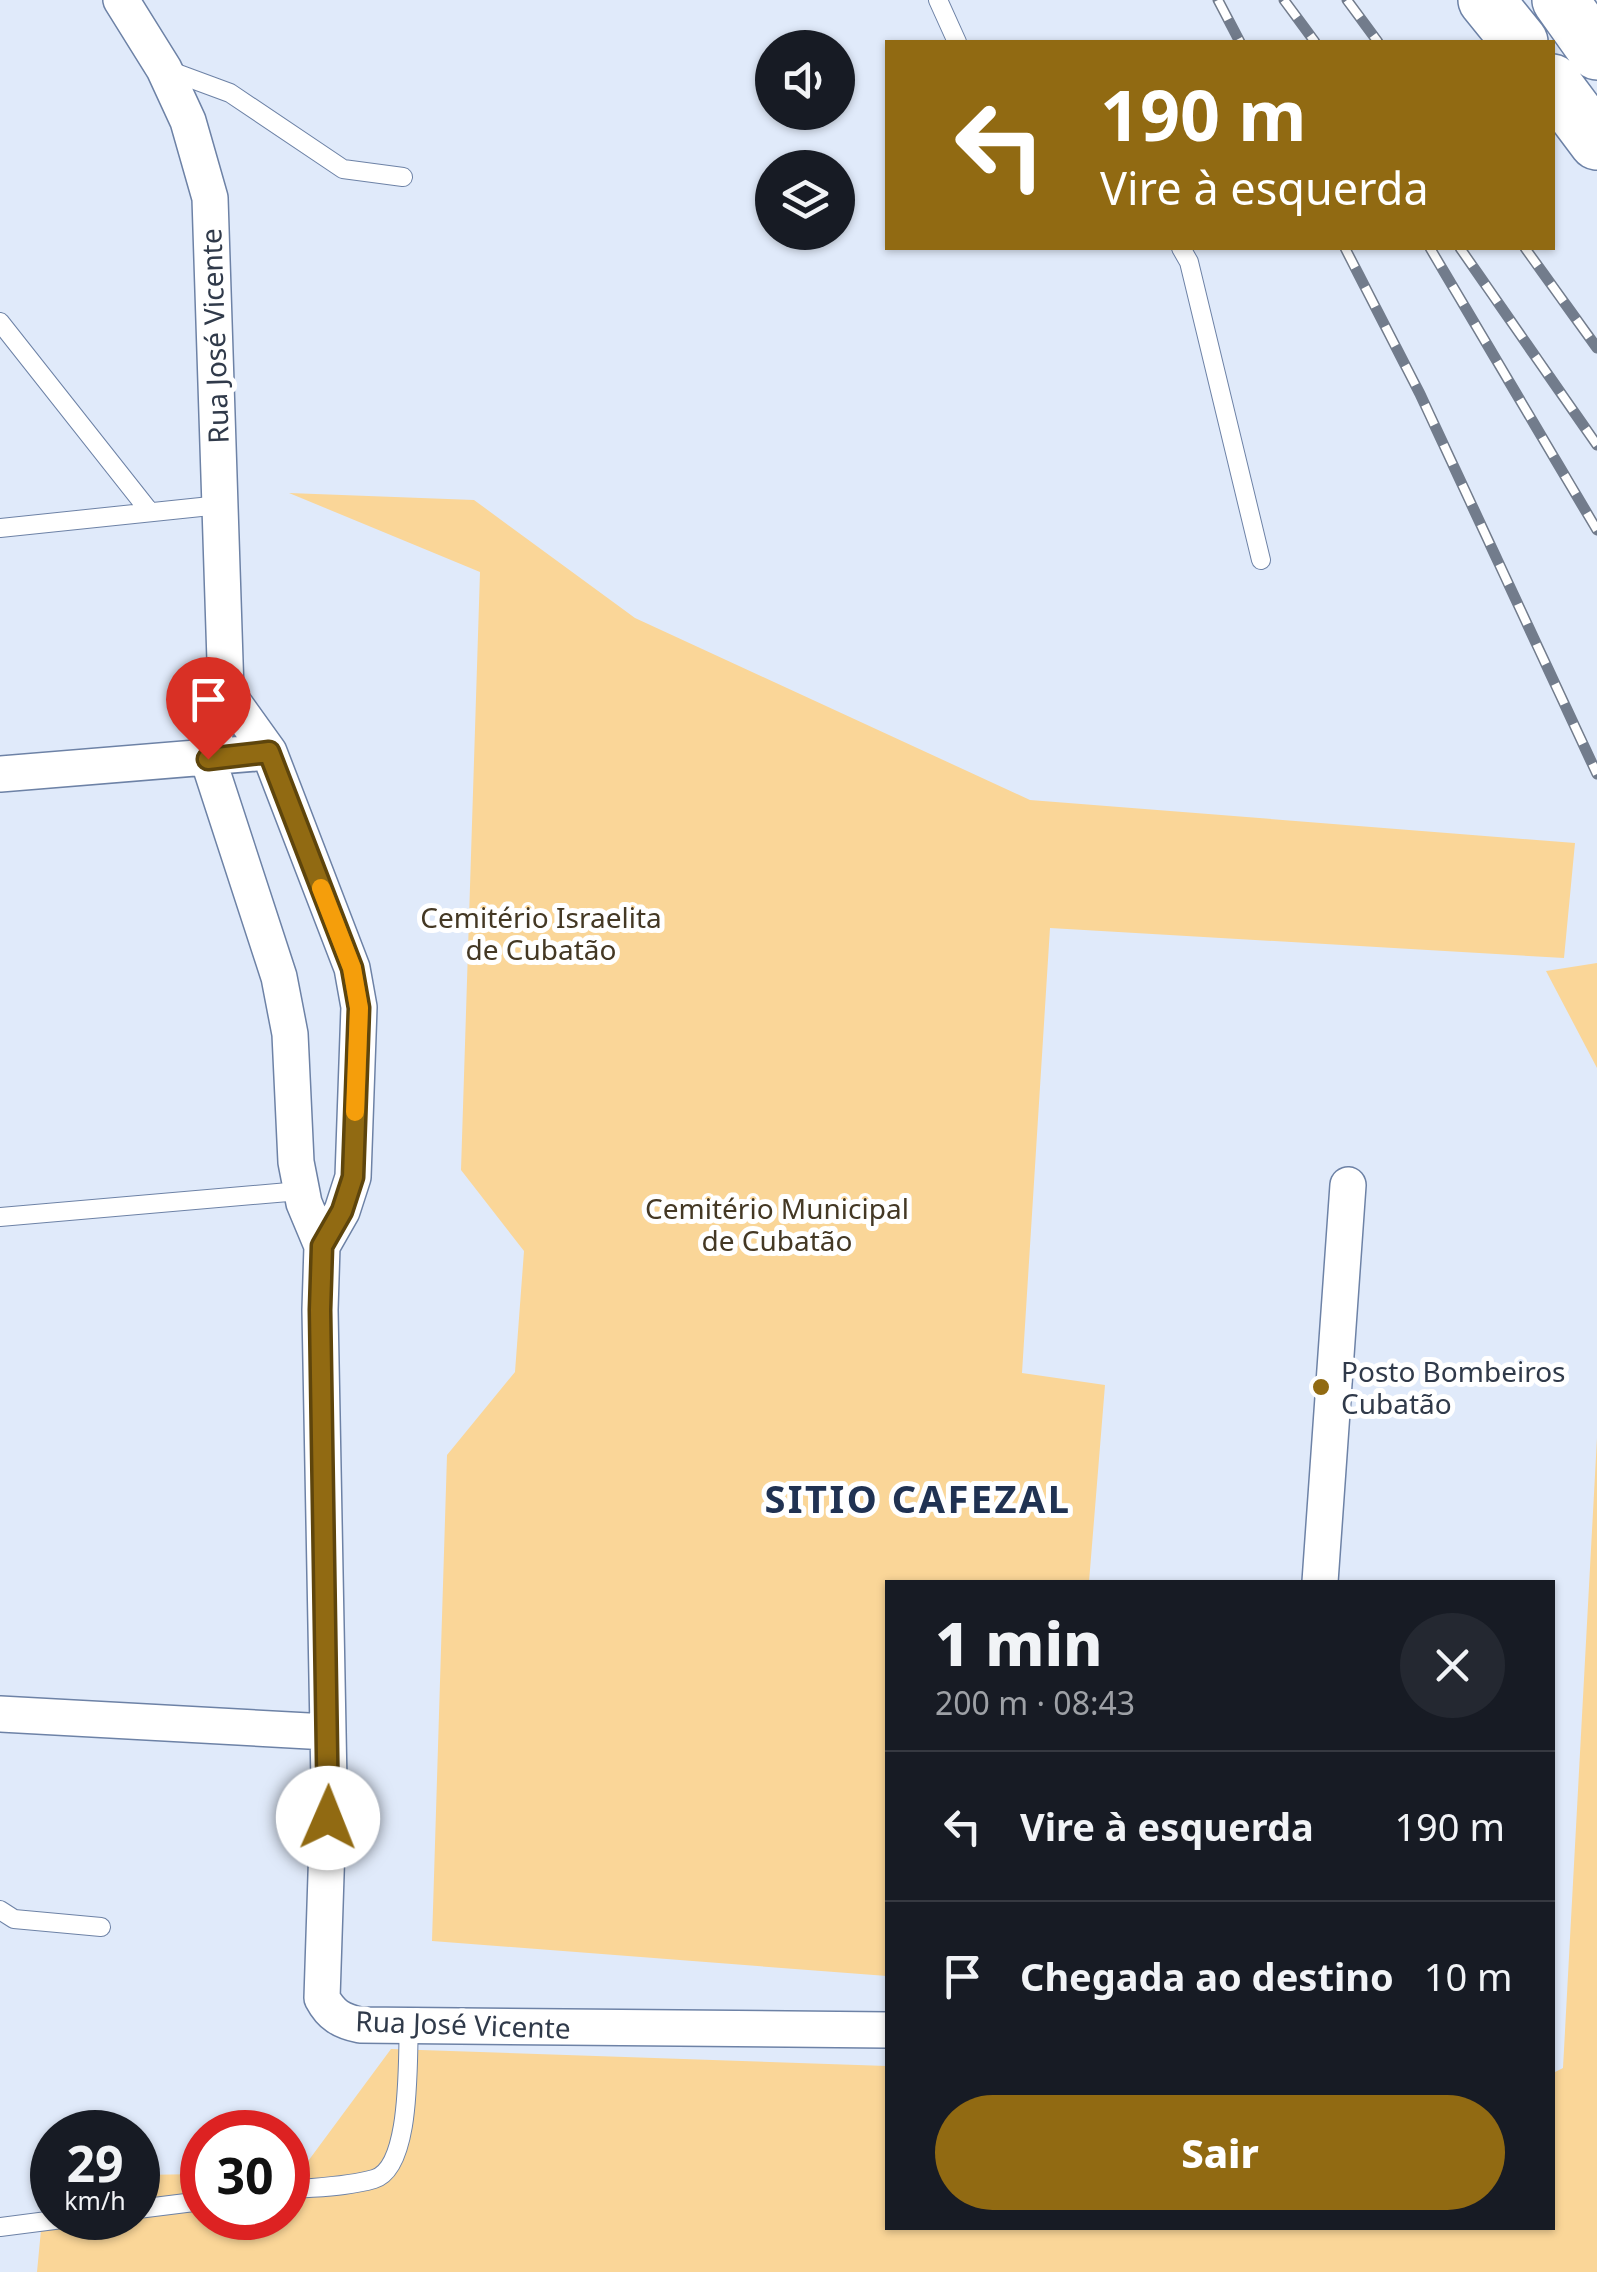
<!DOCTYPE html>
<html lang="pt">
<head>
<meta charset="utf-8">
<style>
	body { margin:0; font-family:"Noto Sans",sans-serif; background:#242831; color:#f1f3f6; height:100vh; display:flex; flex-direction:column; font-size:38px; white-space:nowrap }
	* { box-sizing:border-box; margin:0 }
	p { font-size:32px; color:#9ea1a6 }
	.icon { flex:none; width:55px; height:55px; fill:none; stroke:currentColor; stroke-width:2; stroke-linecap:round; stroke-linejoin:round }
	.map { position:relative; flex:1; overflow:hidden }
	.details { position:absolute; left:885px; top:1580px; width:670px; height:650px; display:flex; flex-direction:column; background:#171b24; border-radius:0px; box-shadow:0 2px 8px #0004 }
	.details>* { flex:none }
	.hud { position:absolute; left:885px; top:40px; width:670px; height:210px; border-radius:0px; box-shadow:0 2px 8px #0004; background:#916a12; color:#fff; overflow:hidden }
	.tools { position:absolute; left:755px; top:30px; display:grid; gap:20px }
	.tools a { display:grid; place-items:center; width:100px; height:100px; border-radius:50%; background:#171b24; box-shadow:0 2px 8px #0004; font-size:50px }
	.speed { position:absolute; left:30px; top:2110px; display:flex; gap:20px; font-size:50px; font-weight:700; text-align:center }
	.speed>* { display:grid; place-content:center; width:130px; height:130px; border-radius:50%; background:#171b24; box-shadow:0 2px 8px #0004; line-height:1 }
	.speed small { font-size:25px; font-weight:400 }
	.speed .limit { border:15px solid #d22; background:#fff; color:#111 }
	.pin { position:absolute; display:grid; place-items:center; width:85px; height:85px; color:#fff; margin:-102px -42px; border-radius:50% 50% 50% 0; rotate:-45deg; box-shadow:0 0 10px #0007 }
	.pin .icon { rotate:45deg }
	.me { position:absolute; width:110px; margin:-55px; rotate:1deg; stroke-linejoin:round; filter:drop-shadow(0 0 8px #0008) }
	.turn { display:flex; align-items:center; gap:35px; height:210px; padding:0 50px; font-size:45px }
	.turn .icon { width:130px; height:130px; stroke-width:2.5 }
	.turn b { display:block; font-size:70px; line-height:85px }
	.round { display:grid; place-items:center; flex:none; width:105px; height:105px; border-radius:52px; background:#242831 }
	.overview { display:flex; align-items:center; justify-content:space-between; height:170px; padding:0 50px }
	h1 { font-size:60px; font-weight:800; line-height:75px }
	.primary-button { display:flex; gap:20px; margin-top:auto; padding:20px 50px }
	.primary-button a { flex:1; height:115px; border-radius:60px; background:#916a12; color:#fff; font-size:40px; font-weight:800; line-height:115px; text-align:center }
	ul { padding:0; list-style:none }
	li { display:flex; align-items:center; gap:30px; height:150px; padding:0 50px; border-top:2px solid #363941 }
	li div { flex:1 }
	li b { display:block; font-size:38px }
	li em { font-style:normal }
	.map>svg:first-child { display:block }
</style>
</head>
<body>
<div class="map">
<svg width="1597" height="2272" viewBox="0 0 1597 2272">
	<rect width="100%" height="100%" fill="#e0eafa"/>
	<!-- green -->
	<path fill="#fad698" d="M289,493l185,7 161,118 395,182 545,43 -11,115 -514,-30 -28,445 83,12 -16,197h-201l-1,394 -455,-35 15,-486 68,-83 9,-121 -63,-81 19,-598z
		M1597,963v105l-51,-97z
		M1597,1438v834h-1560l4,-42 14,-12h83v-43l64,-1v44h86v-45l12,-1 91,-123 496,17 1,162h664l1,-155 10,-5z"/>
	<g fill="none" stroke-linecap="round" stroke-linejoin="round">
		<defs>
			<path id="service" d="M938,0l19,42
				M165,69l65,24 113,76 60,8
				M1181,248l8,14 72,298
				M0,322l150,190
				M0,528l220,-23
				M0,1217l300,-26
				M0,1910l14,9 87,8
				M288,2190c27,-3 59,-3 86,-11 38,-11 33,-119 35,-154
				M138,2209l64,-8
				M0,2227l70,-9"/>
			<path id="minor" d="M121,0l43,69 24,52 22,77 16,494 -18,67 71,218 11,57 6,128 8,41 18,43 -2,64 9,473 -7,215c9,17 19,23 38,27l528,5
				M226,692l43,60 83,216 7,39 -6,170 -11,34 -20,35
				M0,774l269,-22
				M1320,1582l28,-397
				M0,1714l327,18"/>
			<path id="motorway" d="M1486,0l34,42
				M1560,0l37,52
				M1552,82l45,60"/>
		</defs>
		<!-- service casing -->
		<use href="#service" stroke="#6d82a6" stroke-width="20"/>
		<!-- minor casing -->
		<use href="#minor" stroke="#6d82a6" stroke-width="38"/>
		<!-- motorway casing -->
		<use href="#motorway" stroke="#6d82a6" stroke-width="58"/>
		<!-- service -->
		<use href="#service" stroke="#fff" stroke-width="18"/>
		<!-- minor -->
		<use href="#minor" stroke="#fff" stroke-width="35"/>
		<!-- motorway -->
		<use href="#motorway" stroke="#fff" stroke-width="55"/>
		<defs>
			<path id="rail" d="M1218,0l22,42
				M1284,0l31,42
				M1347,0l31,42
				M1345,248l75,146 177,380
				M1430,248l167,282
				M1460,248l137,197
				M1525,248l72,100"/>
		</defs>
		<!-- rail casing -->
		<use href="#rail" stroke="#727c8c" stroke-width="11"/>
		<!-- rail -->
		<use href="#rail" stroke="#fff" stroke-width="8" stroke-dasharray="22" stroke-linecap="butt"/>
	</g>
	<g fill="none" stroke-linecap="round" stroke-linejoin="round">
		<defs>
			<path id="route" d="M208,759l61,-7 83,216 7,40 -6,169 -11,34 -20,35 -2,64 8,508"/>
		</defs>
		<!-- route casing -->
		<use href="#route" stroke="#5e450c" stroke-width="25"/>
		<!-- route -->
		<use href="#route" stroke="#916a12" stroke-width="18"/>
		<!-- slow -->
		<path stroke="#f59e0b" stroke-width="18" d="M321,888l31,80 7,40 -4,104"/>
	</g>
	<!-- markers -->
	<circle fill="#916a12" stroke="#fff" stroke-width="4" cx="1321" cy="1387" r="10"/>
	<g text-anchor="middle" dominant-baseline="central" stroke-width="10" stroke-linejoin="round" paint-order="stroke">
		<!-- street labels -->
		<g font-size="28" fill="#303a4a" stroke="#fff">
			<text transform="translate(214 336) rotate(-92)">Rua José Vicente</text>
			<text transform="translate(463 2024) rotate(2)">Rua José Vicente</text>
		</g>
		<!-- park labels -->
		<g font-size="28" fill="#443824" stroke="#fff">
			<text x="541" y="917">Cemitério Israelita<tspan x="541" dy="32">de Cubatão</tspan></text>
			<text x="777" y="1208">Cemitério Municipal<tspan x="777" dy="32">de Cubatão</tspan></text>
		</g>
		<!-- poi labels -->
		<g font-size="28" fill="#303a4a" stroke="#fff" text-anchor="start">
			<text x="1341" y="1371">Posto Bombeiros<tspan x="1341" dy="32">Cubatão</tspan></text>
		</g>
		<!-- district labels -->
		<g font-size="38" font-weight="bold" letter-spacing="2.5" fill="#203252" stroke="#fff">
			<text x="918" y="1498">SITIO CAFEZAL</text>
		</g>
	</g>
</svg>
<div class="tools">
<a><svg class="icon" aria-label="sound" viewBox="0 0 24 24"><path d="M4 9h4l5-4v14l-5-4H4zM17 9q2 3 0 6"/></svg></a>
<a><svg class="icon" aria-label="layers" viewBox="0 0 24 24"><path d="M12 4l9 5-9 5-9-5zM3 14l9 5 9-5"/></svg></a>
</div>
<div class="speed"><div>29<small>km/h</small></div><div class="limit">30</div></div>
<div class="pin" style="left:208px;top:759px;background:#d93025"><svg class="icon" aria-label="arrive" viewBox="0 0 24 24"><path d="M6 21V4h12l-3 4 3 4H6"/></svg></div>
<svg class="me" style="left:328px;top:1818px" viewBox="-20 -20 40 40"><circle r="19" fill="#fff"/><path d="M0-13L10 11 0 6-10 11z" fill="#916a12"/></svg>
<div class="hud">
<div class="turn"><svg class="icon" aria-label="left" viewBox="0 0 24 24"><path d="M17 20v-9H6M10 6l-5 5 5 5"/></svg><div><b>190 m</b>Vire à esquerda</div></div>
</div>
<section class="details">
<div class="overview"><div><h1>1 min</h1><p>200 m · 08:43</p></div><a class="round"><svg class="icon" aria-label="close" viewBox="0 0 24 24"><path d="M6 6l12 12M18 6L6 18"/></svg></a></div>
<ul>
<li><svg class="icon" aria-label="left" viewBox="0 0 24 24"><path d="M17 20v-9H6M10 6l-5 5 5 5"/></svg><div><b>Vire à esquerda</b></div><em>190 m</em></li>
<li><svg class="icon" aria-label="arrive" viewBox="0 0 24 24"><path d="M6 21V4h12l-3 4 3 4H6"/></svg><div><b>Chegada ao destino</b></div><em>10 m</em></li>
</ul>
<div class="primary-button"><a>Sair</a></div>
</section>
</div>
</body>
</html>
